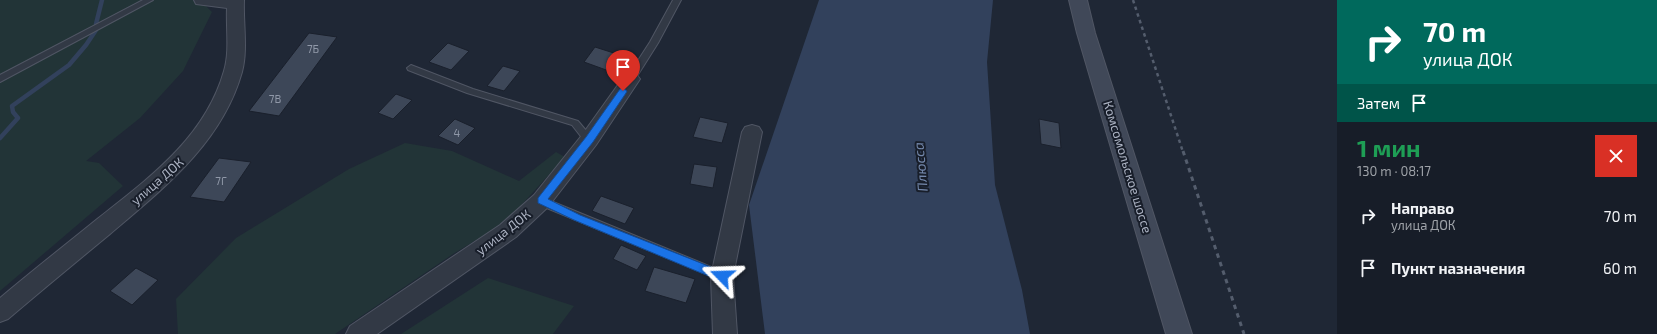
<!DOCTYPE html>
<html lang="ru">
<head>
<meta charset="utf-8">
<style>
	body { margin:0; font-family:"Exo 2",sans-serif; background:#202630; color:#f1f3f6; height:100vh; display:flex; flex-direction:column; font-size:15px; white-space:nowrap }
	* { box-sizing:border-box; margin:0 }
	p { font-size:13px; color:#9ea2a8 }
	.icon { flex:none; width:22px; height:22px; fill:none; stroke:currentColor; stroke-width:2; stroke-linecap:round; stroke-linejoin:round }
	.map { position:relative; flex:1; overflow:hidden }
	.side { display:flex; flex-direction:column; background:#171d28; width:320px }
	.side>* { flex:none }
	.banner { background:#00695c; color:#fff; overflow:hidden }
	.pin { position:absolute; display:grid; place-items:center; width:34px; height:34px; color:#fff; margin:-41px -17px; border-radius:50% 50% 50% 0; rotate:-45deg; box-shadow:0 0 4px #0007 }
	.pin .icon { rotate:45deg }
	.me { position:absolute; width:44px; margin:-22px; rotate:292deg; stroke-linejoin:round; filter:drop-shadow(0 0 3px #0008) }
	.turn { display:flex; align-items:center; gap:14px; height:84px; padding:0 20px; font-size:18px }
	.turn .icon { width:52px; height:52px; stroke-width:2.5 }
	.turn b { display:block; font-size:28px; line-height:34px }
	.then { display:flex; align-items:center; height:38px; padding:0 20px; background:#0003; gap:8px; font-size:15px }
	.round { display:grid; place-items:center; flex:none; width:42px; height:42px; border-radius:0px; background:#202630 }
	.summary { display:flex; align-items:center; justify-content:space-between; height:68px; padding:0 20px }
	h1 { font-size:24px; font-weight:700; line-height:30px; color:#1e9e55 }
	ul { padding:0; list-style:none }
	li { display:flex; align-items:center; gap:12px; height:52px; padding:0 20px }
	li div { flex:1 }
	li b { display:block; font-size:15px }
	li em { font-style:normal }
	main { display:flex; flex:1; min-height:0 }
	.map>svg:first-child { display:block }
</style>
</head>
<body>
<main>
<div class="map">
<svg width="1337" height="334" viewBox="0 0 1337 334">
	<rect width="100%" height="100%" fill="#1f2735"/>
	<!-- green -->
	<path fill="#223437" d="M0,0h211l-5,6 6,6 -29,59 -43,47 -54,43 13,2 24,23 -123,105z
		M405,143l47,8 67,30 37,-29 9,5 -59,65 -53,32 -118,80h-157l-2,-35 60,-61 113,-69z
		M488,278l86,28 -21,28h-152z"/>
	<!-- water -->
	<path fill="#32415c" d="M819,0h174l-6,62 8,123 27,105 8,44h-265l-16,-129z"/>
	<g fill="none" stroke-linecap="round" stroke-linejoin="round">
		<!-- stream -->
		<path stroke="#32415c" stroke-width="4.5" d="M96,24l6,-24
			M0,138l18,-20 -5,-6 -1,-6 57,-41 17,-20 10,-15"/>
	</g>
	<!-- building -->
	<path fill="#3d4758" stroke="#1a202c" d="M309,33l28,4 -58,79 -30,-5z
		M448,43l21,8 -18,19 -22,-8z
		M595,47l25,8 -11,16 -25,-9z
		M503,66l17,5 -16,20 -17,-5z
		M396,94l16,6 -19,19 -15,-6z
		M700,117l28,6 -6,20 -29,-6z
		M455,119l20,9 -17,17 -20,-9z
		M1039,119l20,4 2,25 -20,-4z
		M219,158l32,4 -27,40 -34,-5z
		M694,164l23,3 -4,21 -23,-4z
		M601,196l33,12 -9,16 -33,-13z
		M621,245l25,11 -9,14 -24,-11z
		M654,267l41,12 -9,24 -41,-12z
		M136,268l22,12 -26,25 -22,-14z"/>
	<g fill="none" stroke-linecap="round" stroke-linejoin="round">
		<defs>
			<path id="lane" d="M143,0h10l-153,82v-7z
				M673,0h8l-23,43 -24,38h-6l-2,-2 24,-37z
				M411,65l62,24 105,32 16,19 -2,3h-6l-14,-18 -105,-32 -59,-23 -1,-2z
				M541,197l185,76 2,3 -2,3 -4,2 -4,-2 -181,-75 -1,-3 1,-3z"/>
			<path id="street" d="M194,0h50c-1,24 4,49 -2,72 -20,71 -78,116 -132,162 -34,28 -68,56 -102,85l-8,3v-24c32,-27 64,-52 96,-78 52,-41 109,-82 128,-149 6,-20 2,-42 3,-63l-31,-4z
				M631,73l6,2 3,4 -44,66 -48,62 -32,30 -139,97h-31l4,-8 150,-101 34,-30 48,-60 43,-60z
				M752,125l7,2 3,5 -29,144 4,58h-24l-2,-58 31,-144 3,-5z"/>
			<path id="secondary" d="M1069,0h18l8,33 97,301h-26l-89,-301z"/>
		</defs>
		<!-- lane casing -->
		<use href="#lane" stroke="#505664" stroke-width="2"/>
		<!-- street casing -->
		<use href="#street" stroke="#505664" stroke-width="2"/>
		<!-- secondary casing -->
		<use href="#secondary" stroke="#505664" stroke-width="2"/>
		<!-- lane -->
		<use href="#lane" fill="#323945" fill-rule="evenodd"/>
		<!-- street -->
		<use href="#street" fill="#323945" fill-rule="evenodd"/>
		<!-- secondary -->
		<use href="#secondary" fill="#404858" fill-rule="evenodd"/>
		<!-- rail-far1 -->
		<path stroke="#545d6d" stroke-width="2.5" stroke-dasharray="3.5 3.5" stroke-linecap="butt" d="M1133,0l50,152"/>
		<!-- rail -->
		<path stroke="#545d6d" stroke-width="3" stroke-dasharray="4.5 4.5" stroke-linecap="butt" d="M1183,151l61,183"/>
	</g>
	<!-- route -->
	<path fill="#1a73e8" stroke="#114b97" d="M623,88l4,3 -1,2 -33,49 -45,57 32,16 146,58 1,3 -1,4h-8l-144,-60 -36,-17v-5l48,-61 34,-48z"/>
	<g text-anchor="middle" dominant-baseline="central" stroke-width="4" stroke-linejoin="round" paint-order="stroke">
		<!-- number labels -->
		<g font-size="11" fill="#9098a8">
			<text x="313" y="48">7Б</text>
			<text x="275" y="98">7В</text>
			<text x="457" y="132">4</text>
			<text x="221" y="180">7Г</text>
		</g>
		<!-- street labels -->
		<g font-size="13" fill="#acb3c3" stroke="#181e2a">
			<text transform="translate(1128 167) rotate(73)">Комсомольское шоссе</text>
			<text transform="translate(157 181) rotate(-41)">улица ДОК</text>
			<text transform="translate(503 232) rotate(-38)">улица ДОК</text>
		</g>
		<!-- water labels -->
		<g font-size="14" font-style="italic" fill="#7488ab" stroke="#181e2a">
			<text transform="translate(920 167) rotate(-95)">Плюсса</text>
		</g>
	</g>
</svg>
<div class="pin" style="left:623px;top:91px;background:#d93025"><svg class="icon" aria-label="arrive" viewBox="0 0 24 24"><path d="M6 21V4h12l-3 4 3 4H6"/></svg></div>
<svg class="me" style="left:722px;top:276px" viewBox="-20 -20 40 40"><path d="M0-17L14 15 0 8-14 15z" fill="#1a73e8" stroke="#fff" stroke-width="4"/></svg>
</div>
<section class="side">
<div class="banner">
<div class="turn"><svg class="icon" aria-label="right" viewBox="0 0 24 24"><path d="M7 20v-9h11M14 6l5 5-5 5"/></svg><div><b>70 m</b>улица ДОК</div></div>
<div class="then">Затем<svg class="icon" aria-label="arrive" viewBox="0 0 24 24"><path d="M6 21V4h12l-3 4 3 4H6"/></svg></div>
</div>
<div class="summary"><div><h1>1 мин</h1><p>130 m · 08:17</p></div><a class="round" style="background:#d93025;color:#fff"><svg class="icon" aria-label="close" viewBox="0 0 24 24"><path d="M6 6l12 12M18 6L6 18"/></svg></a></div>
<ul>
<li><svg class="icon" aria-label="right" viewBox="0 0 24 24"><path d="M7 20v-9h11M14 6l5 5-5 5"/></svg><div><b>Направо</b><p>улица ДОК</p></div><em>70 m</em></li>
<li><svg class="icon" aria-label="arrive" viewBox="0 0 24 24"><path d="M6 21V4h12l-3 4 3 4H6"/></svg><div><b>Пункт назначения</b></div><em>60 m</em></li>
</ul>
</section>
</main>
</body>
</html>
